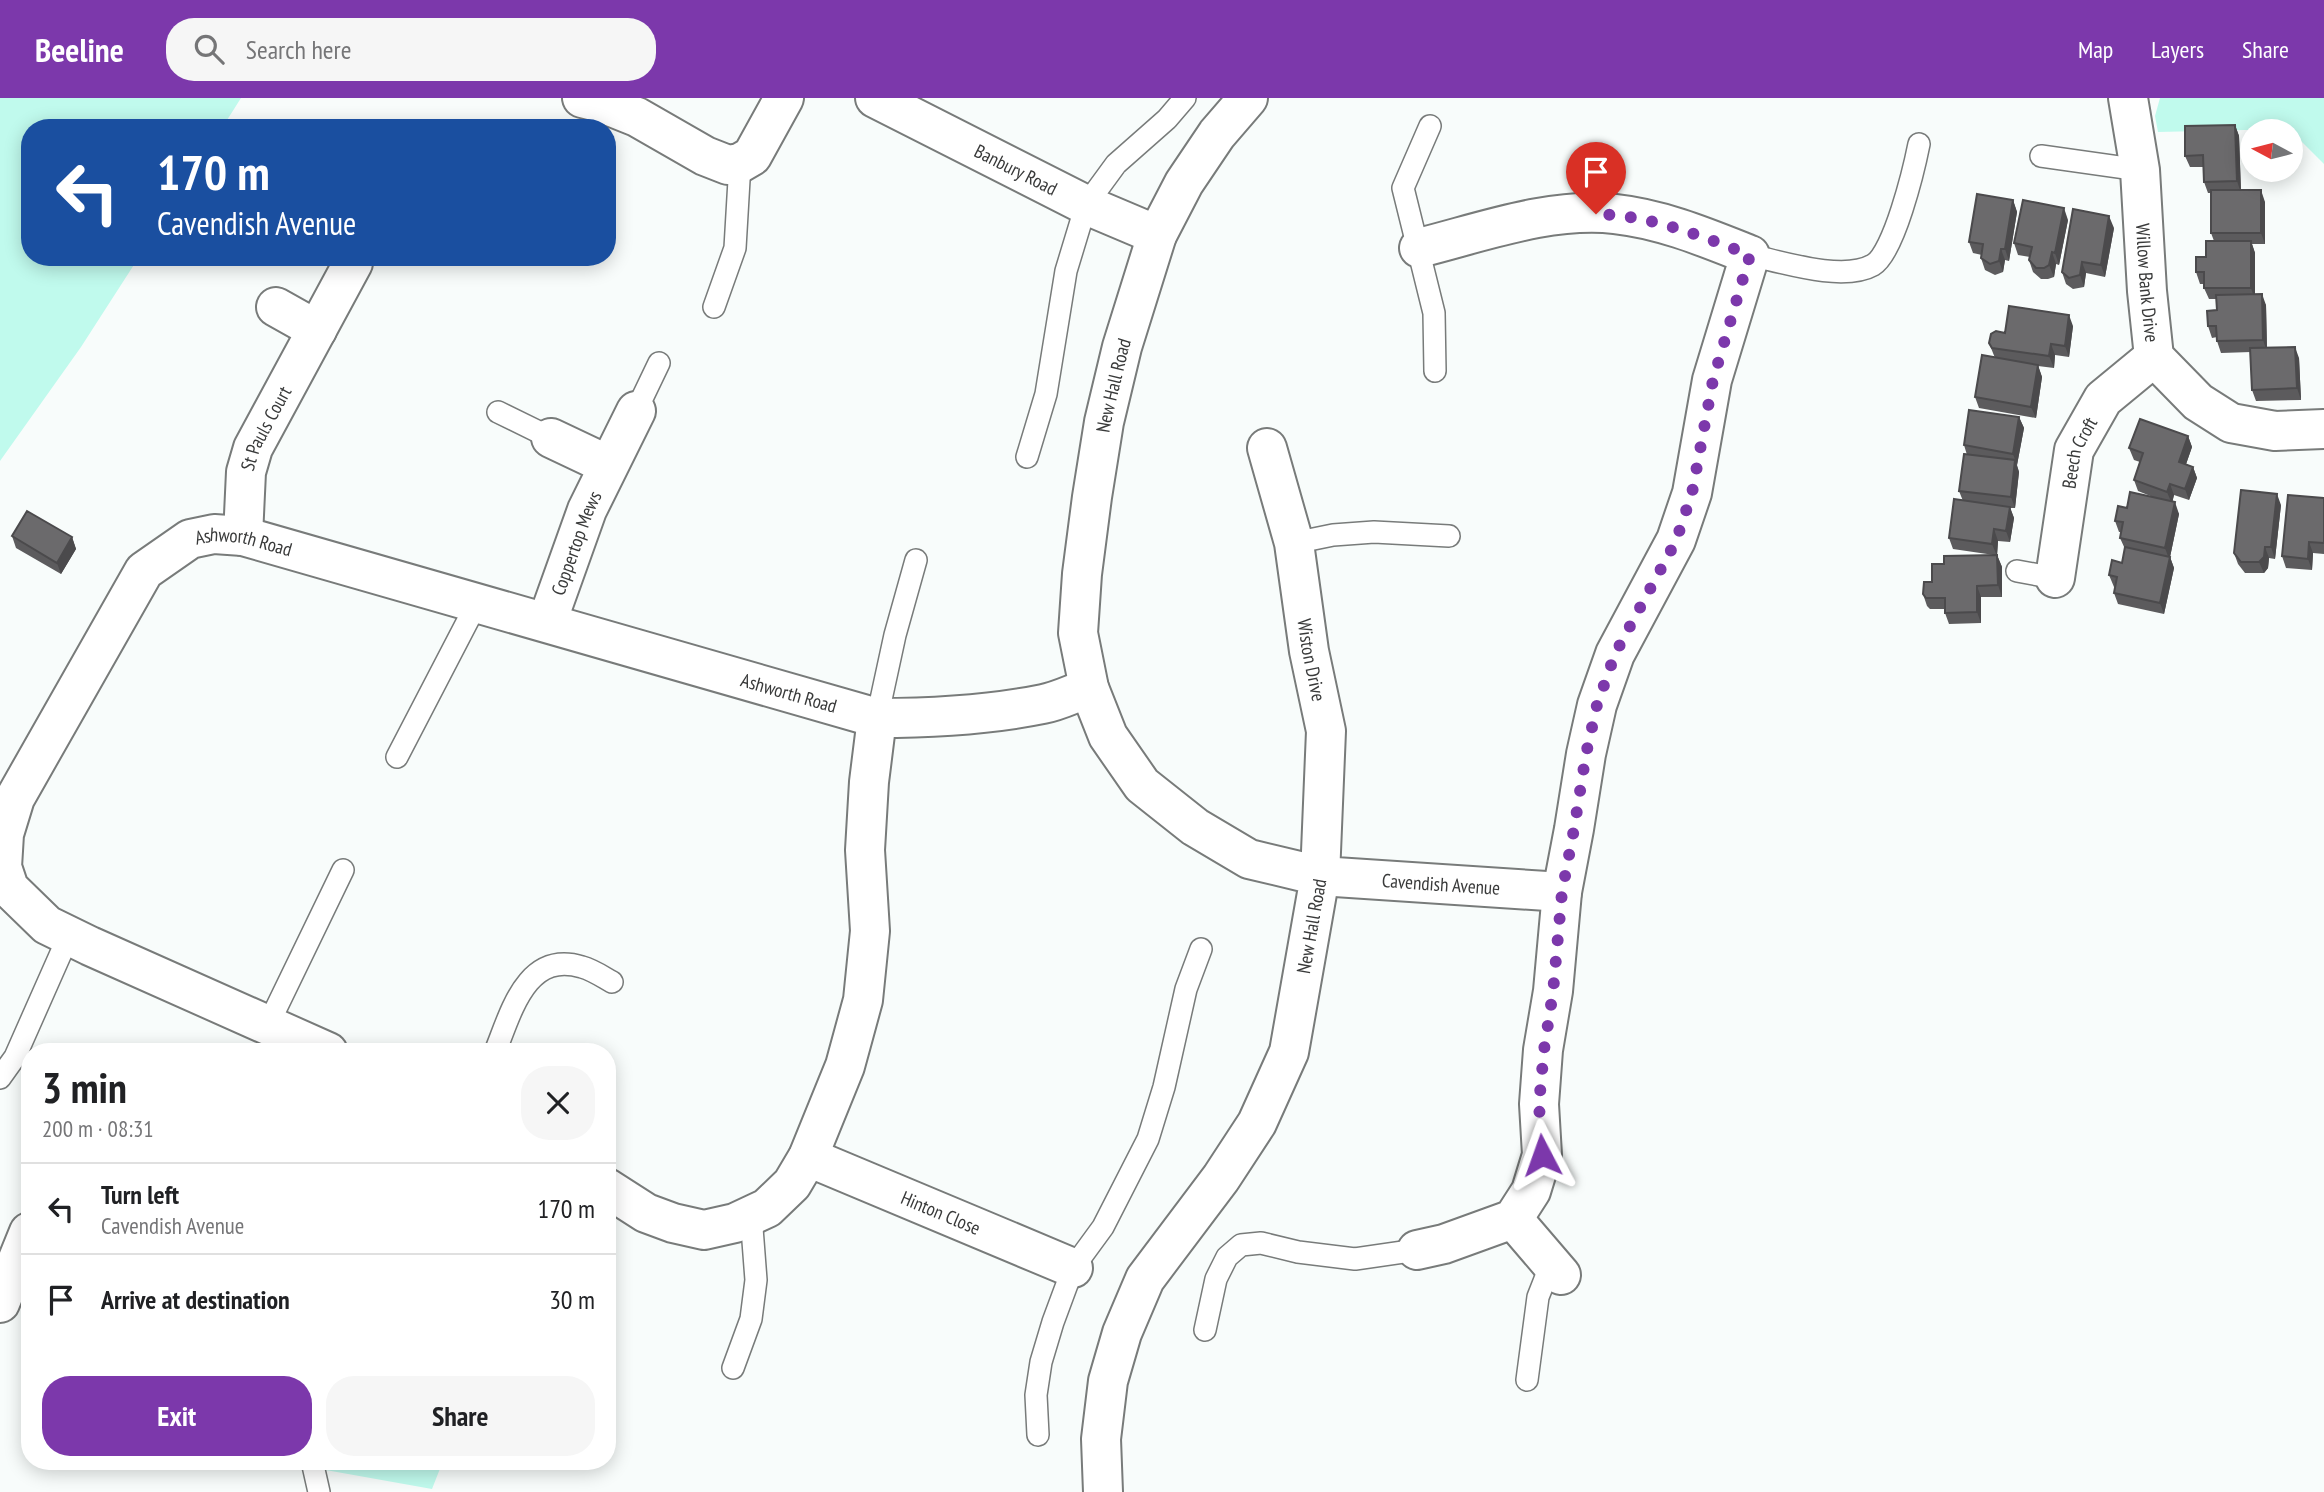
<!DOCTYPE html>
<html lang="en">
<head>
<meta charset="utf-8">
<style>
	body { margin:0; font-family:"PT Sans Narrow",sans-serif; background:#f6f6f6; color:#202124; height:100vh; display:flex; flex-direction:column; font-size:26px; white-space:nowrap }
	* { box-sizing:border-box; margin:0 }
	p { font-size:23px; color:#757577 }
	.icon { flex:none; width:38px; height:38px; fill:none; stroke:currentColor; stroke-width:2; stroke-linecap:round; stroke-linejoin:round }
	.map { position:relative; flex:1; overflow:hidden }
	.sheet { position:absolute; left:21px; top:945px; width:595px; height:427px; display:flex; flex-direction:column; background:#fff; border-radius:28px; box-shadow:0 4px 18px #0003 }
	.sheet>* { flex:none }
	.guide { position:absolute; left:21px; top:21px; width:595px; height:147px; border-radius:28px; box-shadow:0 4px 18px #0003; background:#1a4fa0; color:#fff; overflow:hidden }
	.needle { width:46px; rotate:277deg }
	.tools { position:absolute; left:2240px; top:21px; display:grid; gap:14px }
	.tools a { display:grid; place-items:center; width:63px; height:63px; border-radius:50%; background:#fff; box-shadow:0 4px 18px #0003; font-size:35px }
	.pin { position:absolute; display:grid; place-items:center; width:60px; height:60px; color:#fff; margin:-72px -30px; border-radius:50% 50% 50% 0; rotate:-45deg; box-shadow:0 0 7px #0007 }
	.pin .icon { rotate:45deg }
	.me { position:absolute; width:77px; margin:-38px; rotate:356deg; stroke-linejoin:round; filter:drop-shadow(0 0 5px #0008) }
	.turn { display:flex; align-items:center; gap:24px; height:147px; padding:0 21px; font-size:32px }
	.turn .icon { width:91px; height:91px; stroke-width:2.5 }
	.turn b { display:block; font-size:49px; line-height:60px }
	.round { display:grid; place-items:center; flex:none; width:74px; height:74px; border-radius:28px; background:#f6f6f6 }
	.overview { display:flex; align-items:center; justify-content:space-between; height:119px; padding:0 21px }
	h1 { font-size:42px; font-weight:800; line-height:52px }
	.action { display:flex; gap:14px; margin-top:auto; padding:14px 21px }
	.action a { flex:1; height:80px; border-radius:28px; background:#7c38ab; color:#fff; font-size:28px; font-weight:800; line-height:80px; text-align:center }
	.action a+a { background:#f6f6f6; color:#202124 }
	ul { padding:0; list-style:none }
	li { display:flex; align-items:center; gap:21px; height:91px; padding:0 21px; border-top:2px solid #e0e0e0 }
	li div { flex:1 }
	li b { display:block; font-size:26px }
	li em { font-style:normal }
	header { display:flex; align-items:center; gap:42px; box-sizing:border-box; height:98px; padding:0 35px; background:#7c38ab; color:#fff }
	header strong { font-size:33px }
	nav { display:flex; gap:38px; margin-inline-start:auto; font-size:24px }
	.search { width:490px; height:63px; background:#f6f6f6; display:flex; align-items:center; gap:18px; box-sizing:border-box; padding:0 24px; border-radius:28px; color:#757577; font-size:26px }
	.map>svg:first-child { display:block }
</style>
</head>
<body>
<header>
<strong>Beeline</strong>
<div class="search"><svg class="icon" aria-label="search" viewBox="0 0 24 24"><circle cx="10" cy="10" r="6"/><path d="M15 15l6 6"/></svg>Search here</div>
<nav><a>Map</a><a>Layers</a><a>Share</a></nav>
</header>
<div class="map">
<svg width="2324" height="1394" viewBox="0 0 2324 1394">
	<rect width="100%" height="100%" fill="#f8fcfb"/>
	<!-- green -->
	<path fill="#c0faed" d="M0,0h241l-19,30h-192v129h109l-58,90 -81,114z
		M2160,0h164v66l-35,-35 -131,3 -3,-16z
		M318,1363h125l-11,28 -112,-20z"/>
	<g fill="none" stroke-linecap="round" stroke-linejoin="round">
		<defs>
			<path id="service" d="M1430,28l-27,62 31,125 1,58
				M2041,58l99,14
				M1750,157c32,7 93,27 123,10 21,-12 41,-96 46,-121
				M714,209l21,-59 5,-85
				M636,313l23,-48
				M498,314l53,26
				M1027,359l19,-63 20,-123 20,-66 30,-41 51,-45 18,-21
				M1294,445l39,-8 41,-3 75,4
				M2017,473l38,7
				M877,620l18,-83 21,-75
				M397,659l80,-154
				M268,927l75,-155
				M495,954c16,-39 31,-102 87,-85 11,3 21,10 30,15
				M0,980l15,-21 54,-122
				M1205,1232l11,-51 11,-22 14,-12 20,-2 37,9 57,7 62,-9
				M733,1270l18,-49 5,-39 -5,-65
				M1527,1282l11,-83 13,-33
				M1038,1337l-2,-40 5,-33 12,-40 20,-54 30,-41 45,-88 16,-52 22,-98 15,-40
				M312,1363l7,31"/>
			<g id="minor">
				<path d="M582,0l20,5 35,14 68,39 23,9 12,-2 12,-7 32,-58"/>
				<path id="s1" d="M875,0l211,107 71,30"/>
				<path id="s2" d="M2128,0l12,72 7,121 7,66 44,45 33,21 44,8 49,-2"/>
				<path d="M276,209l41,23"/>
				<path d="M551,340l57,27"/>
				<path id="s3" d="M1267,350l27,95 15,108 17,80 -6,145 242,16"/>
				<path id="s4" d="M243,438l3,-64 7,-24 100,-185"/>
				<path id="s5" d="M2055,480l19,-128 29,-51 51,-42"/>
				<path id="s6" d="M547,524l40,-112 49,-99"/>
				<path id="s7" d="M328,954l-238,-106 -43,-21 -38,-37 -7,-21 2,-33 11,-36 129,-227 46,-32 24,-5 29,2 634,182c56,0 112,-3 166,-14 16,-3 31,-11 46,-16"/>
				<path id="s8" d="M808,1059l265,111"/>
				<path d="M607,1090l39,25 27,10 31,7 31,-7 32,-15 25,-24 16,-27 37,-91 18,-66 7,-69 -5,-81 4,-68 8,-64"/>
				<path d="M1513,1121l48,56"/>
				<path d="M1417,1152l27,-6 69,-25 18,-28 11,-36 -3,-51 4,-54 10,-59 9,-99 12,-63 12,-75 11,-49 18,-51 61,-114 16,-47 20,-113 38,-125c-43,-17 -88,-36 -135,-41 -66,-7 -132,18 -196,34"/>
				<path d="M0,1205l29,-71"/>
				<path id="s9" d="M1103,1394l-2,-53 7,-58 14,-48 23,-54 76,-101 36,-55 32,-71 31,-176 -71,-17 -54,-32 -53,-42 -34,-49 -19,-48 -11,-55 4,-59 10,-77 12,-75 18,-75 35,-112 27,-52 33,-49 31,-36"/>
			</g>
		</defs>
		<!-- service casing -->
		<use href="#service" stroke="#787b7a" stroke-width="24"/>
		<!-- minor casing -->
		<use href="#minor" stroke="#787b7a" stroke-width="42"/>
		<!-- service -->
		<use href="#service" stroke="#fff" stroke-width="21"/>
		<!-- minor -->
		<use href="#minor" stroke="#fff" stroke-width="38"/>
	</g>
	<!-- wall -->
	<path fill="#5c5b5d" d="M2235,27l4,11 2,54 24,12v42h-13l3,9v41l11,11 1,43 32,10 2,42 -45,1 -4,-11 -1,-38 -30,1 -4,-12v-4l-5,1 -4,-12 9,-16 -1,-11h-7l-5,-11v-4h-4l-4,-12 18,-31 -3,-8v-40h-3l-4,-11v-15h-14l-5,-11z
		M2013,102l4,12 -8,49 -4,-1 -2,12 -8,3 -10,-5 -4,-12 1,-3 -9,-2 -4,-11z
		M2068,122l-9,45 -3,-1 -2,13 -6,2h-7l-8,-7 -4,-12 1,-3 -12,-2 -4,-12z
		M2114,130l-9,49 -19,-4 -2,14 -11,2 -7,-5 -4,-12z
		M2073,228l-4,31 -14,-2 -1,13 -16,-2 4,11 -6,41 -57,-10 -4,-11 20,-39 -6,-15 16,-10z
		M2019,319l5,11 -7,37 2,7 -4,36h-5l4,10 -4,24 -12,-1 -1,14 5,12v30h-21v26l-32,1 -4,-11v-4h-15l-3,-3 -4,-12 21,-30 50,-9 -41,-6 -4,-11 14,-37 -4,-10 8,-36 -3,-10z
		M2188,338l4,11 -6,17 7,3 4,11 -8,22 -15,-5 -2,7 7,12 -9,43 4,11 -10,46 -46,-10 -4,-11 1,-6h-1l-5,-12 13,-12 3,-14 -5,-11 1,-6h-2l-4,-11 12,-13 31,-9 -20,-8 -4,-11 6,-18 -6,-2 -5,-12z
		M2324,400v56l-11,-1 -1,17 -26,-2 -4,-12z
		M2281,407l-6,54 -6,-1 -1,10 -4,5h-19l-7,-9 -4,-11z
		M12,438l60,1 4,12 -15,25 -45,-26z"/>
	<!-- shaded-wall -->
	<path fill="#4b4a4c" d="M2235,27l4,11 2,57 -4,-12z
		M2261,92l4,12v42l-4,-11z
		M2013,102l4,12 -8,49 -4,-12z
		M2064,110l4,12 -9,45 -4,-12z
		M2109,118l5,12 -9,49 -4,-12z
		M2251,143l4,12v47l-4,-12z
		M2001,151l4,11 -2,12 -4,-11z
		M2052,154l4,12 -2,13 -5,-12z
		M2082,164l4,11 -2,14 -4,-12z
		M2262,196l4,11 1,47 -4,-12z
		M2069,217l4,11 -4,31 -4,-11z
		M2051,246l4,11 -1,13 -5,-12z
		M2295,249l4,11 2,42 -4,-12z
		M2038,267l4,12 -6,41 -5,-11z
		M2019,319l5,11 -7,37 -4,-11z
		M2188,338l4,11 -9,26 -4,-11z
		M2015,362l4,12 -4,36 -4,-11z
		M2193,369l4,11 -8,22 -4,-11z
		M2170,386l4,11 -2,9 -5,-12z
		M2277,396l4,11 -6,54 -4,-12z
		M2175,404l4,12 -9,43 4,11 -10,46 -4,-11 9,-44 -4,-11z
		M2010,409l4,11 -4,24 -4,-11z
		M1994,431l4,12 -1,15 -5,-12z
		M72,439l4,12 -15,25 -4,-11z
		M2309,444l4,11 -1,17 -4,-11z
		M2265,449l4,11 -1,10 -4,5 -5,-11z
		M1997,457l5,12v30l-4,-12z
		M1977,488l4,11v26l-4,-11z"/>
	<!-- building -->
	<path fill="#6b6a6c" stroke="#4b4a4c" stroke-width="2" d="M2235,27l2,56 -33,1 -1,-27 -18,1v-30z
		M2211,92h50v43h-50z
		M1977,96l36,6 -8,49h-4l-2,12 -9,3 -9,-6 2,-14 -14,-2z
		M2023,102l41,8 -9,45 -3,-1 -3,13 -5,3h-8l-7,-8 3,-13 -18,-4z
		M2073,111l36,7 -8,49 -19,-3 -2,13 -11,3 -7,-6z
		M2206,143h45v47h-47v-16h-8v-15h10z
		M2262,196l1,46 -46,1 -1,-15h-8l-1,-15 10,-1 -1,-15z
		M2009,208l60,9 -4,31 -14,-2 -2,12 -57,-8 -3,-5 2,-9 5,-3 9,2z
		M2295,249l2,41 -45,2 -2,-42z
		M1982,257l56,10 -7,42 -56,-10z
		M1969,312l50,7 -6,37 -49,-9z
		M2140,321l48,17 -9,26 14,5 -8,22 -15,-5 -3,8 -33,-12 9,-27 -14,-5z
		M1964,356l51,6 -4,37 -52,-6z
		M2241,392l36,4 -6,53h-6l-1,10 -5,5h-18l-7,-9z
		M2130,394l45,10 -10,46 -45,-10 3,-16 -8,-1 3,-15 9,2z
		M2288,397l36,3v45l-15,-1 -1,17 -26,-3z
		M1954,401l56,8 -4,24 -12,-2 -2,15 -43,-6z
		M27,413l45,26 -15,26 -45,-27z
		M2125,449l45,10 -10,46 -46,-10 3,-16 -8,-2 3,-15 10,3z
		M1997,457l1,30 -21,1v26l-32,1v-15h-19l-3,-4 1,-12h8v-18h12v-8z"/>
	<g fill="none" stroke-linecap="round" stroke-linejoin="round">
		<!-- route -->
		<path stroke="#7c38ab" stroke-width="12" stroke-dasharray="0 21.6" d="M1542,1057l-3,-51 5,-54 9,-58 9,-100 12,-63 12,-75 11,-49 18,-51 61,-113 16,-48 21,-113 37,-125c-49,-19 -100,-40 -154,-41"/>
	</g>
	<g text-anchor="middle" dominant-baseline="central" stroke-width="7" stroke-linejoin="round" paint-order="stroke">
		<!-- street labels -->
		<g font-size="19" fill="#393a3a" stroke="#f8fcfb">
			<text stroke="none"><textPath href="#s1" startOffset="158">Banbury Road</textPath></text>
			<text stroke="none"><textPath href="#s2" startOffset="186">Willow Bank Drive</textPath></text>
			<text stroke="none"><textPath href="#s9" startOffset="1290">New Hall Road</textPath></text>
			<text stroke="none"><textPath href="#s4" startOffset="112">St Pauls Court</textPath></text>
			<text stroke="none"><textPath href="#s5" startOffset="128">Beech Croft</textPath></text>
			<text stroke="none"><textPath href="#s6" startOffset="84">Coppertop Mews</textPath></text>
			<text stroke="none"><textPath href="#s7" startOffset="826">Ashworth Road</textPath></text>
			<text stroke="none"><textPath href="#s3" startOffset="217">Wiston Drive</textPath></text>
			<text stroke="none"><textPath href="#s7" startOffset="1393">Ashworth Road</textPath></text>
			<text stroke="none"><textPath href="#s3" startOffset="556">Cavendish Avenue</textPath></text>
			<text stroke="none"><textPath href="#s9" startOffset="618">New Hall Road</textPath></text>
			<text stroke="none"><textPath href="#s8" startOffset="144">Hinton Close</textPath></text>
		</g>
	</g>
</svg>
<div class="tools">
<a><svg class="needle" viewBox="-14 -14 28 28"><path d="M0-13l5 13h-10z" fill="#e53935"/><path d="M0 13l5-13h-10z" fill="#757577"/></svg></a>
</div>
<div class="pin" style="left:1596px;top:116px;background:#d93025"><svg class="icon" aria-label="arrive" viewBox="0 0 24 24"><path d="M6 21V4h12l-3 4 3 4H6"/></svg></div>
<svg class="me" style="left:1542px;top:1057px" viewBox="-20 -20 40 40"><path d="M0-17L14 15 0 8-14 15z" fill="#7c38ab" stroke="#fff" stroke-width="4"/></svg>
<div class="guide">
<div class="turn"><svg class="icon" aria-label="left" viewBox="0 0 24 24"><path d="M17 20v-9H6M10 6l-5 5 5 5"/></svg><div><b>170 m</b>Cavendish Avenue</div></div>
</div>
<section class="sheet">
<div class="overview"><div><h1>3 min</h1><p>200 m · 08:31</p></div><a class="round"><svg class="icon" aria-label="close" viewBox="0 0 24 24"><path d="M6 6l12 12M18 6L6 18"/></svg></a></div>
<ul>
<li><svg class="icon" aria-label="left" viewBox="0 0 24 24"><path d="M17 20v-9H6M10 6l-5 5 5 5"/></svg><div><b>Turn left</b><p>Cavendish Avenue</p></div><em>170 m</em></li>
<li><svg class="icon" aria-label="arrive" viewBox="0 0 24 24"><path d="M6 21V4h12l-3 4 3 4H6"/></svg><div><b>Arrive at destination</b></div><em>30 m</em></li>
</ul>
<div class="action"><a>Exit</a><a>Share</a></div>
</section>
</div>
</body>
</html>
